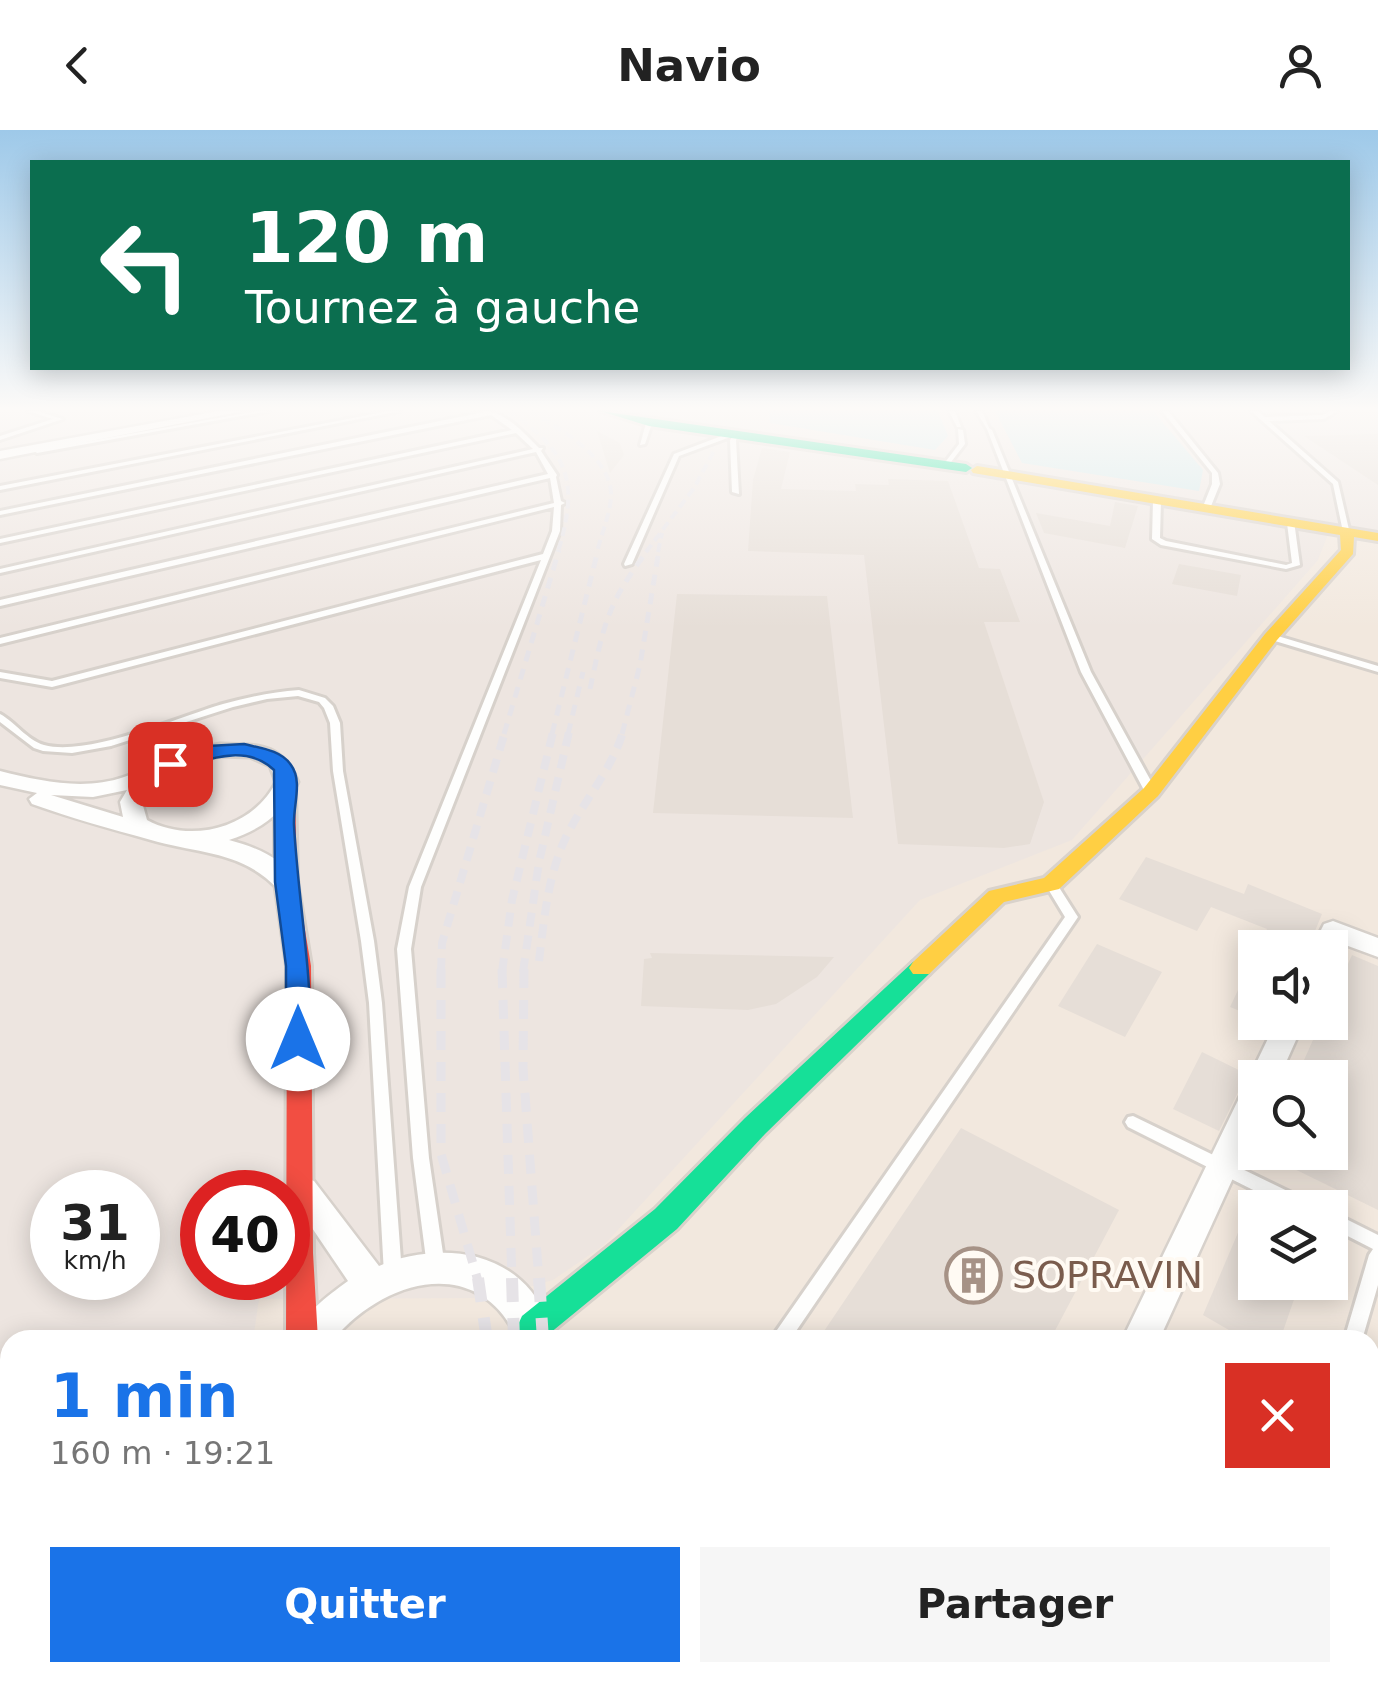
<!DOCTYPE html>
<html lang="fr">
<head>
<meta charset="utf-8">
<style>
	body { margin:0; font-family:"DejaVu Sans",sans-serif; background:#f6f6f6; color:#222; height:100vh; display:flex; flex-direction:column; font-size:38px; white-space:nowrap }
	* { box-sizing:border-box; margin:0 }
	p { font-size:32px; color:#767676 }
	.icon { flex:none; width:55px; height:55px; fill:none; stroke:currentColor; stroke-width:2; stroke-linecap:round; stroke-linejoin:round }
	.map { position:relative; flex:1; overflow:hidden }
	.side { position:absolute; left:0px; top:1200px; width:1380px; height:352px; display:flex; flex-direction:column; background:#fff; border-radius:30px 30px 0 0; box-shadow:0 5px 25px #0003 }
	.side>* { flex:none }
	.guide { position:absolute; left:30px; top:30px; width:1320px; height:210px; border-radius:0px; box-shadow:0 5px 25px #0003; background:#0b6e4f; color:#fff; overflow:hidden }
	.tools { position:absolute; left:1238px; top:800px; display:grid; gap:20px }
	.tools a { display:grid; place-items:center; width:110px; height:110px; border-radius:0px; background:#fff; box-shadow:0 5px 25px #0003; font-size:50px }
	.speed { position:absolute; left:30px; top:1040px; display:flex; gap:20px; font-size:50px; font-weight:700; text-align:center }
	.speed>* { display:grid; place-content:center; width:130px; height:130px; border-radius:50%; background:#fff; box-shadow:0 5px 25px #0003; line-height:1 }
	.speed small { font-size:25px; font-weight:400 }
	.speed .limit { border:15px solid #d22; background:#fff; color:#111 }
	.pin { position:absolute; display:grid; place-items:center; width:85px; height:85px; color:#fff; margin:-42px; border-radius:20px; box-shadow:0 5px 15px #0006 }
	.me { position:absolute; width:110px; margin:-55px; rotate:0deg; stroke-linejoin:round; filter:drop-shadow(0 0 8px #0008) }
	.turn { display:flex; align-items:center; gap:35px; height:210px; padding:0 50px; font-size:45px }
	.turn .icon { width:130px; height:130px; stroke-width:2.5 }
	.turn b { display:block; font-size:70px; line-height:85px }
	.round { display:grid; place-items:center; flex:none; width:105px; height:105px; border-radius:0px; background:#f6f6f6 }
	.head { display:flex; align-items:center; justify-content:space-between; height:170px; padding:0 50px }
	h1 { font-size:60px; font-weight:800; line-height:75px; color:#1a73e8 }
	.button { display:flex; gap:20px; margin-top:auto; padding:20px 50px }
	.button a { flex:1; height:115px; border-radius:0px; background:#1a73e8; color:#fff; font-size:40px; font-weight:800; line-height:115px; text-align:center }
	.button a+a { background:#f6f6f6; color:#222 }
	header { display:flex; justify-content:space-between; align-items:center; height:130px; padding:0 50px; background:#fff; font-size:45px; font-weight:800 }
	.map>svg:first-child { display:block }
</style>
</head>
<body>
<header><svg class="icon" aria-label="back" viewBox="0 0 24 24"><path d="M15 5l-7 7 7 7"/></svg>Navio<svg class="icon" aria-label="person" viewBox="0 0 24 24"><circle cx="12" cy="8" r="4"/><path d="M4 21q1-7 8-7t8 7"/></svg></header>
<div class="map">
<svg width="1378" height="1551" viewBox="0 0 1378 1551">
	<rect width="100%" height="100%" fill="#f9f5f0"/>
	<!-- residential -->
	<path fill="#f2e8de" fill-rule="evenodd" d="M0,281h1378v1270h-1378zM1255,818h75v74h-75zM1255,948h75v74h-75zM52,1062h86v86h-86zM202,1062h86v86h-86zM1255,1078h75v74h-75zM10,1210h1360v332h-1360z"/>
	<!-- industrial -->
	<path fill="#ede5e0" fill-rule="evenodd" d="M0,281h1378v121l-46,-8 -14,36 -246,280 -152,60 -316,345 -51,35 -62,18 -232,1 -6,41h-243v332l201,1 -1,8h-210zM52,1062h86v86h-86zM202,1062h86v86h-86z"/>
	<!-- water -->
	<path fill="#d0e8ea" d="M769,281h169l10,25 -13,14 -165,-27z
		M995,281h158l50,59 -4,21 -177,-28z"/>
	<!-- building -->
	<path fill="#e6ded7" d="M597,301l23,12 4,12 -14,18z
		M1378,304v51l-74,-49z
		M762,318l28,4 -9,37 75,2 -1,-7 34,1 -1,-6 60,2 31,87 21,1 20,53h-36l60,180 -14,42 -26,4 -106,-4 -34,-289 -116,-4 5,-71z
		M1115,372l23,4 -13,42 -81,-15 -8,-20 74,13z
		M1179,434l62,11 -4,21 -65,-12z
		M677,464l150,2 26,222 -200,-5z
		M1146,727l98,37 4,-10 74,30 -14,34h-50l9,-19 -56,-22 -14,24 -78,-32z
		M1097,814l65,28 -37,65 -67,-31z
		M650,823l184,4 -17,20 -41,27 -28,6 -107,-4 3,-47 8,-1z
		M1255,824v63l-25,-10z
		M1352,825l26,11v244l-118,-58h70v-74h-34l25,-56h9v-18z
		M1202,922l45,22 -28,57 -46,-22z
		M961,998l158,82 -69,130h-232z
		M1254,1065l1,87h45l-20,58h-34l-43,-25z"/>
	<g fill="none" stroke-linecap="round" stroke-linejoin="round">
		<defs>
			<path id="lane" d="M28,281h9l26,8 -63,21v-4l53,-17z
				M257,281h12l-232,42 -3,-2z
				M389,281h11l-400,79v-4z
				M482,281c22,-1 42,22 57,37h4l-2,3 16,24 -1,2 5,24 4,2 -4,2 -1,26 -139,356 -10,62 18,209 16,109 -3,6 -6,2 -6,-2 -3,-6 -14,-109 -16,-209 12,-62 132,-327 -489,127 -52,-9v-6l52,9 491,-127 9,-23 2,-24 -554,137v-6l554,-135 -4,-25 -550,128v-6l548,-126 -12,-22 -536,121v-4l533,-120 -17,-16 -516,110v-4l512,-109 -21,-15 -491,100v-4l484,-99z
				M949,281h6l6,16h-4z
				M976,281h6l7,17 3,2 99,242 66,120 -2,2h-8l-2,-2 -64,-120 -94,-243z
				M1162,281h6l50,62 2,11 -11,27 -7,-2 10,-25v-11z
				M1251,281h6l8,6 58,-2 7,-4h7l-13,8 -55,2 69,61 12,52 -7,-2 -10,-48z
				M649,291l3,2 -7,21 -5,1 6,-22z
				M958,299l5,1 2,14 -17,22h-4l-1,-1 16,-21z
				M732,302l9,1 -5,7 3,54 -7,-2 -2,-52 3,-4 -54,20 -47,108 -7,2 -1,-2 50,-110z
				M1157,369l4,2 -1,37 6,3 120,24 6,-2 -5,-40 7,-2 6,44 -14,4 -125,-24 -9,-6 1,-38z
				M1271,504l107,32v6l-110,-33v-4z
				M299,560l26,8 8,8 7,17 3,48 31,170 8,62 20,271 -3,6 -6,2 -6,-2 -3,-6 -15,-271 -8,-62 -28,-170 -3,-48 -6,-15 -5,-6 -21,-6 -31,3 -34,8 -122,39 -39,7 -29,-2 -9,-3 -34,-26v-8c15,8 27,26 44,31 43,12 135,-28 179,-41 25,-7 50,-12 76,-14z
				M1051,750l4,1 21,33 2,3 -2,3 -286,420h-20l295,-423 -20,-33z
				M1133,986l179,87 2,5h-25l-161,-81 -3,-5 3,-5z
				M1330,1081l48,24v50l-16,55h-18l25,-85 4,-6 -43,-22z
				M1158,1542h22l-2,9h-22z"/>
			<path id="street" d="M219,281h24l-243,48v-8z
				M220,614c39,1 61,-2 78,38 -15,32 -36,47 -69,58 27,7 53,18 69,42l-3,6h-18c-37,-38 -79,-34 -126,-48 -40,-11 -80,-22 -119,-36l-3,-5 8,-6 -37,-8v-14c40,10 84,20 124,6 33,-11 61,-27 96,-33zM220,626l30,1 20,9 6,16c-23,46 -85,62 -129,38l-5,-18c17,-29 46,-40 78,-46zM127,660l-7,12 3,15 -72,-22 42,2z
				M1333,791l45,17v19l-38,-14 -10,13v-8h-18l12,-24z
				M1276,892h28l-25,56h-24v52l-96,210h-37l122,-252 9,-3 -4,-7z
				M303,1047l11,4 65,85c49,-21 115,-20 152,25 11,13 18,33 24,49h-37c-39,-87 -133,-62 -185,0h-41c11,-26 34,-43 56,-59l-61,-90 5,-10z
				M287,1542h45l-1,9h-46z
				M350,1542h45l-2,9h-46z
				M960,1542h45l-3,9h-46z"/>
			<path id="fast" d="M600,281l366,53 6,4 -6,4 -317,-46z
				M921,829l8,3 4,6 -4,6 -164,160 -88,95 -133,109h-22l-5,-11 5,-11 133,-107 90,-91 168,-156z"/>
			<path id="slow" d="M977,336l401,67v8l-24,-4 -1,17 -76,86 -119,156 -99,93 -55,13 -75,72h-16l-4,-6 4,-6 76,-71 55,-13 100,-90 121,-154 76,-84 -1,-15 -367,-62 -2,-3z"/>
			<path id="jam" d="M285,654l10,6 2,92 14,84 2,287 5,87h-32l1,-374 -12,-84v-92z"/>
		</defs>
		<!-- lane casing -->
		<use href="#lane" stroke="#d7d1cb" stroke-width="6"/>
		<!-- street casing -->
		<use href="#street" stroke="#d7d1cb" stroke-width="5"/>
		<!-- fast casing -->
		<use href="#fast" stroke="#d9d2cb" stroke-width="6"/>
		<!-- slow casing -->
		<use href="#slow" stroke="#d9d2cb" stroke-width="6"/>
		<!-- jam casing -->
		<use href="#jam" stroke="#d9d2cb" stroke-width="6"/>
		<!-- lane -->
		<use href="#lane" fill="#fefefd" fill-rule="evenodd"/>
		<!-- street -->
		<use href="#street" fill="#fefefd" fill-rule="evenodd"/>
		<!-- fast -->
		<use href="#fast" fill="#16e098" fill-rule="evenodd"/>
		<!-- slow -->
		<use href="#slow" fill="#ffcf43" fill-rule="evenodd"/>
		<!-- jam -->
		<use href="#jam" fill="#f24e42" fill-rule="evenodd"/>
		<!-- rail-far4 -->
		<path stroke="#e6e3e7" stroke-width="4" stroke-dasharray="9 5" stroke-linecap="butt" d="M509,281c61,42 70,71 49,141
			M530,281c28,17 83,46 81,86 -1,18 -10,38 -14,55
			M646,422l48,-64 20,-37
			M658,422l4,-19"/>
		<!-- rail-far3 -->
		<path stroke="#e6e3e7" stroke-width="5" stroke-dasharray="11 8" stroke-linecap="butt" d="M590,559c14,-65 17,-85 58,-139
			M504,604l55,-184
			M552,604l46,-184
			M568,604l15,-62
			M622,604l18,-69 19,-115"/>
		<!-- rail-far2 -->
		<path stroke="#e6e3e7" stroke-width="8" stroke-dasharray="14 9" stroke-linecap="butt" d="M539,831c5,-42 9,-86 27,-124 18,-37 45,-66 57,-105
			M441,842l1,-29 63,-211
			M502,842l10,-72 41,-168
			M523,842l16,-110 30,-130"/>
		<!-- rail-far1 -->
		<path stroke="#e6e3e7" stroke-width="9" stroke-dasharray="19 12" stroke-linecap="butt" d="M441,839v185l37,127
			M502,839l10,312
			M524,839l-1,99 16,213"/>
		<!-- rail -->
		<path stroke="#e6e3e7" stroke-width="12" stroke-dasharray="24 16" stroke-linecap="butt" d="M478,1148l9,62
			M512,1148l2,62
			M539,1148l4,62
			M527,1542v9"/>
	</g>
	<!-- sky -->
	<linearGradient id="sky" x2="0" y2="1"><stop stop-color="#9ec9e9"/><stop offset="0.56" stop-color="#fcfaf8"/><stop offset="1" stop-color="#fcfaf8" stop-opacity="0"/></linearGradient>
	<rect width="1378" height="498" fill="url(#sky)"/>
	<!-- route -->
	<path fill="#1a73e8" stroke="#114b97" stroke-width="2.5" d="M244,614c16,4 37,6 47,21 12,16 2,41 3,60 4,72 17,142 17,214l-3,7h-19l-3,-7v-73l-11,-84 -1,-112c-29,-28 -70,-9 -104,0l-9,-6 47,-18z"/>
	<!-- icons -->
	<defs>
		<symbol id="building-ring" viewBox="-11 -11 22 22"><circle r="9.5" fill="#fffaf3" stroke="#a69286" stroke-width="1.5"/><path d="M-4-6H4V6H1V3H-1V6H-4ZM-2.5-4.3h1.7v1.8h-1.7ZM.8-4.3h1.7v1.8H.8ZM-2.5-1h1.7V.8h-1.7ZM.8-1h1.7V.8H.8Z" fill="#a69286"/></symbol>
	</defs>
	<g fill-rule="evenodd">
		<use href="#building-ring" x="942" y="1114" width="63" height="63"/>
	</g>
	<g text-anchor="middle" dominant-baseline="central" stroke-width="8" stroke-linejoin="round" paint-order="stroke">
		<!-- near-poi labels -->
		<g font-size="38" fill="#7a5c4d" stroke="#fffaf3" text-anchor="start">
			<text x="1012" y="1145">SOPRAVIN</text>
		</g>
	</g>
</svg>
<div class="tools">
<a><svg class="icon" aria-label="sound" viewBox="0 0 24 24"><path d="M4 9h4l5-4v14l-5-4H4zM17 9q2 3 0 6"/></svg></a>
<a><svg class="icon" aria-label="search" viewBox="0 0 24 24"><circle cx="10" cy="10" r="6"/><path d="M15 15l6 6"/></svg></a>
<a><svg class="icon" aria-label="layers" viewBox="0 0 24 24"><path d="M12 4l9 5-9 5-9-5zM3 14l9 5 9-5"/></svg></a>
</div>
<div class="speed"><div>31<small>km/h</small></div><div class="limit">40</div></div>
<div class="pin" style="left:170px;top:634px;background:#d93025"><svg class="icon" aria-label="arrive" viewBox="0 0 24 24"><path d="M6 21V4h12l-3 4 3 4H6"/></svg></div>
<svg class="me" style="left:298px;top:909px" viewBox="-20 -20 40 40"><circle r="19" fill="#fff"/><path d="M0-13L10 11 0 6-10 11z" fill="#1a73e8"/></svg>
<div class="guide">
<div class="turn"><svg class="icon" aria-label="left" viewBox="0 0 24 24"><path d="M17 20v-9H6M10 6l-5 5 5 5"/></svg><div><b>120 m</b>Tournez à gauche</div></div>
</div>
<section class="side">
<div class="head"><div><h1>1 min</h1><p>160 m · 19:21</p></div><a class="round" style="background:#d93025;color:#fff"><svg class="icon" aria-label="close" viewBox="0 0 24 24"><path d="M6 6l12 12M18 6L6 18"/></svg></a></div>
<div class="button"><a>Quitter</a><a>Partager</a></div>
</section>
</div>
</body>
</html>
